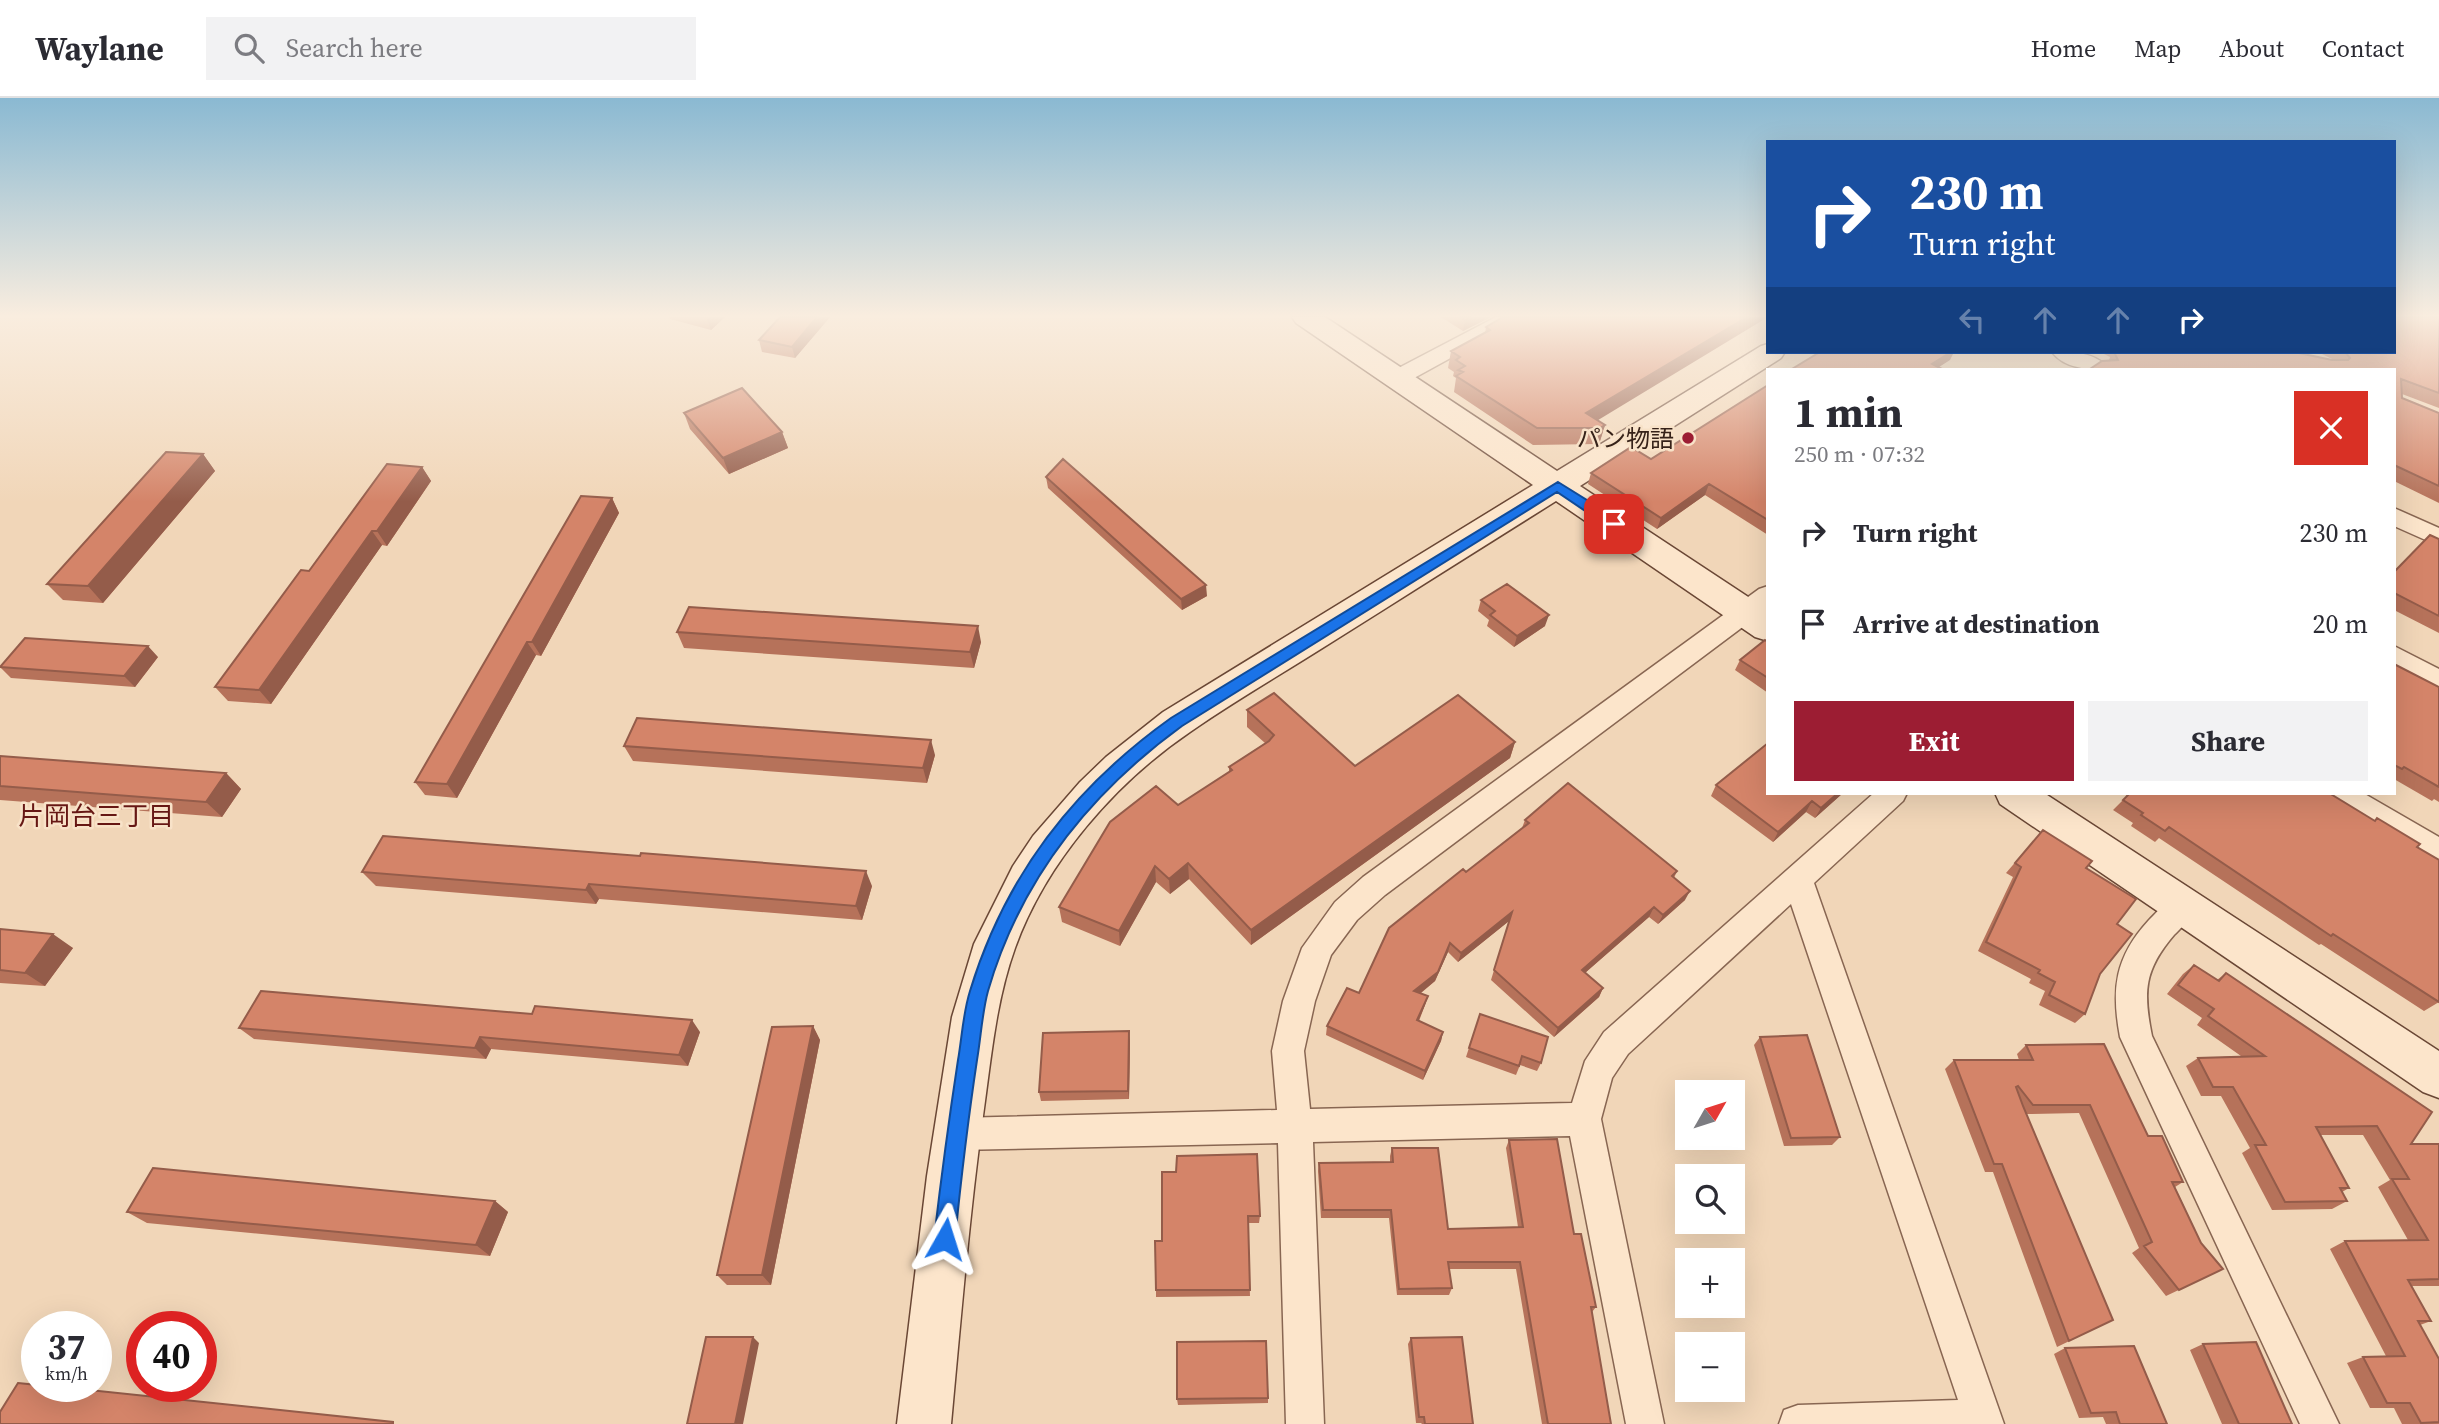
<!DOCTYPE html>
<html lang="en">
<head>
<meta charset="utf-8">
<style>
	body { margin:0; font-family:"Source Serif 4","Noto Sans JP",serif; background:#f2f2f3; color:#2b2b33; height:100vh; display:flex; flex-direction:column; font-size:26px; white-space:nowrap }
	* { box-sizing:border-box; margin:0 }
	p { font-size:23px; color:#7c7c81 }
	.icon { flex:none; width:38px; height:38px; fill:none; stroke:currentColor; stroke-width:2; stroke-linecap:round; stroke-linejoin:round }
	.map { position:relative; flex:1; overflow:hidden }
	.drawer { position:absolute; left:1766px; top:270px; width:630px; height:427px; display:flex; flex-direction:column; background:#fff; border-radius:0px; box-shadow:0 7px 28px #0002 }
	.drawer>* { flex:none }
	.banner { position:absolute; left:1766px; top:42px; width:630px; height:214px; border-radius:0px; box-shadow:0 7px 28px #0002; background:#1a4fa0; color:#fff; overflow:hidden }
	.needle { width:46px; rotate:51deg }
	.tools { position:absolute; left:1675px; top:982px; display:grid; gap:14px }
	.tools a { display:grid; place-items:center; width:70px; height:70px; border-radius:0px; background:#fff; box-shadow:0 7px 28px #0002; font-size:35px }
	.speed { position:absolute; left:21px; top:1213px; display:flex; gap:14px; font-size:35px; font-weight:700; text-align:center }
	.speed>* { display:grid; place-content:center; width:91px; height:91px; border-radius:50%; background:#fff; box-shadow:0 7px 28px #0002; line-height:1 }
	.speed small { font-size:18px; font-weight:400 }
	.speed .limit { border:10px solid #d22; background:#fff; color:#111 }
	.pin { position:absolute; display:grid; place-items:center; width:60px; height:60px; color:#fff; margin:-30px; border-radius:14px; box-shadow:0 4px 10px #0006 }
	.me { position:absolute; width:77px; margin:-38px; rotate:6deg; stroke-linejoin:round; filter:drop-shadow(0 0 5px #0008) }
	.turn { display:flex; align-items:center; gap:24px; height:147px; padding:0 28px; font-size:32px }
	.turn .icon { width:91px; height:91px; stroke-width:2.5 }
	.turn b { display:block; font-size:49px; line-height:60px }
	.lanes { display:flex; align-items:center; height:66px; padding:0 28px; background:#0003; justify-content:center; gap:35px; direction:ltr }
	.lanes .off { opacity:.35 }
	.round { display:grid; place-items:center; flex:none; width:74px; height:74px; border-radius:0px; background:#f2f2f3 }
	.head { display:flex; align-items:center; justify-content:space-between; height:119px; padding:0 28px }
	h1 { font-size:42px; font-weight:700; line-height:52px }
	.button { display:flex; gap:14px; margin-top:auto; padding:14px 28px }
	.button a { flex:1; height:80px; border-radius:0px; background:#9c1d33; color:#fff; font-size:28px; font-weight:700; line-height:80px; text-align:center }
	.button a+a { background:#f2f2f3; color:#2b2b33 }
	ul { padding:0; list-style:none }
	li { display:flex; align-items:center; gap:21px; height:91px; padding:0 28px }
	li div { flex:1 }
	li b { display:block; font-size:26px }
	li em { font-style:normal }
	header { display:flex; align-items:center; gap:42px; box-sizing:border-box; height:98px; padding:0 35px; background:#fff; border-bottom:2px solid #e1e1e2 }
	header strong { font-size:33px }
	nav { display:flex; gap:38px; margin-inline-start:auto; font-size:24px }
	.search { width:490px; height:63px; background:#f2f2f3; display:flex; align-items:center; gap:18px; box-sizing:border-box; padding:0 24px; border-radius:0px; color:#7c7c81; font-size:26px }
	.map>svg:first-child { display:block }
</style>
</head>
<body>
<header>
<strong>Waylane</strong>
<div class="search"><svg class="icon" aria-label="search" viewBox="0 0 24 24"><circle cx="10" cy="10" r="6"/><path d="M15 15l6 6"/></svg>Search here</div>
<nav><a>Home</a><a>Map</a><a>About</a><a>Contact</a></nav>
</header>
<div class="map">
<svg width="2439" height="1326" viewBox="0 0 2439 1326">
	<rect width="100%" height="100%" fill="#f1d6b8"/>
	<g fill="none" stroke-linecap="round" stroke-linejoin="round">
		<defs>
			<path id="street" d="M1496,219h25l-3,4 -113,62h-16l-3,-5 3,-5z
				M2052,254c19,-1 44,0 57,17 -20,1 -44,0 -57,-17z
				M2394,410l45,20v18l-45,-20z
				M1768,488v22l-383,287 -28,25 -26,35 -16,46 -11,50 6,58 262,-6 13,-42 19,-29 270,-239h33l-4,8 -89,82 190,541h-225l5,-14 14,-5 160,-5 -167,-496 -163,150 -16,24 -11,41 63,305h-38l-56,-288 -257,6 11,282h-38l-8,-281 -322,7 -12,-4 -5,-12 5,-12 12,-4 321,-8 -5,-59 11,-50 19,-53 33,-46 28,-25 396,-288z
				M2394,548l45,23v22l-45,-23z
				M2325,695h38l76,44v27l-110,-63z
				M2183,795l11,4 4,9c-6,12 -15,20 -24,29 -30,35 -31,57 -22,101l187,388h-39l-180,-387c-9,-48 -5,-80 29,-117 11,-11 20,-22 34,-27z"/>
			<path id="secondary" d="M1292,219h33l232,154 204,-125 7,-2v8h17l-4,6 -201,128 188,124v31l-13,-4 -199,-136c-75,47 -149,94 -224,141 -47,30 -96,58 -142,90 -75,51 -144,130 -175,216 -18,50 -23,102 -30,153 -15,107 -24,215 -34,323h-54l30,-248 25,-159 22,-73 39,-78 20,-30 47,-54 26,-25 57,-45 370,-227 -237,-162z
				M1995,695h49l395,258v47l-16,-6 -423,-288z"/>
		</defs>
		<!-- street casing -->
		<use href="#street" stroke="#886652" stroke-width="3"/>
		<!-- secondary casing -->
		<use href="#secondary" stroke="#6a4735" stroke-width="3"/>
		<!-- street -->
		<use href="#street" fill="#fce5cb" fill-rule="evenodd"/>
		<!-- secondary -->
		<use href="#secondary" fill="#fce5cb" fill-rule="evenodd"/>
	</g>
	<!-- wall -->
	<path fill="#b6725a" d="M669,219h56l-14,13 -41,-11z
		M830,219l-35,41 -33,-6 -3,-12z
		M1441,219h50l-28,14z
		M1503,219l95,103 7,5 -5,16 -4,3 -63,1 -79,-53 2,-14 -3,-2 1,-4 -6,-4 3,-17 34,-18 1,-6z
		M2439,219v91l-37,-14v4l37,15v90l-45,-22v-112l-285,-9 1,-3 -10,-5h197l2,1 35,7 -14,-7 -10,-1h84z
		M1768,287v150l-63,-40 -48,34 -69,-45 3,-11 60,-14z
		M684,315l98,19 6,16 -59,26 -39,-45z
		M203,356l12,17 -112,132 -40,-3 -16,-16z
		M422,369l9,14 -44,65 -5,-1 -111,159 -43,-3 -13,-14 94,-116z
		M1046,379l161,119 -25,14 -134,-122z
		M612,400l7,15 -78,143 -5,-1 -79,143 -32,-3 -10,-13z
		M2439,441v94l-45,-23v-38z
		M1481,502l64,26 -31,21 -27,-21 2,-6 -11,-9z
		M677,534l304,10 -7,26 -290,-20z
		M1768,544v51l-33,-23 5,-10z
		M158,559l-23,30 -124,-9 -11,-11z
		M2394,566l45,23v115l-5,-3 -2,2 -38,-22z
		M1247,612l108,56 160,-24 -5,16 -259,187 -62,-66 -19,15 -14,-12 -36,64 -58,-24 -3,-15 119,-102 51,-32v-6l36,-24 -18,-16z
		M624,648l311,9 -8,28 -294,-22z
		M0,658l226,17 15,16 -19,28 -222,-17z
		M1716,687l127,8 -28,25 -9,-6 -33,30 -62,-46z
		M2123,695h206l88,54 22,155 -15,9 -103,-67 -2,1 -160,-107 -4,4 -24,-16 2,-3 -20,-13 14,-14z
		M1525,722l152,51 -3,7 11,22 -27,24 -9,-7 -64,56 18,15 -4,9 -45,40 -63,-57 18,-59 -51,41 -10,-10 -13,29 -14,12 7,3 -3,9 -6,16 24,11 -2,9 -18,39 -97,-45 1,-9 32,-33 107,-121 56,-44z
		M2043,732l43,38 31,56 -17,50 -15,40 -10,9 -36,-18 6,-14 -16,-8 2,-4 -53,-28 35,-74 -7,-4z
		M362,774l510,14 -10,34 -263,-21 -3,5 -220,-18z
		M0,831l73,19 -28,38 -45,-3z
		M2194,867l23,15 9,-7 185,171h28v142h-28l20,35 -11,4 19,34v65h-37l-8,-16h-24l-23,-45 16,-6 23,-1 -56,-107 15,-8 63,-1 -30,-53 12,-7 -27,-45h-43l29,53 -7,4 5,9 -15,8 -60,1 -30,-57 8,-5 -29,-52h-20l-15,-30 12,-8 43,-2 -44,-31 5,-7 -35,-24 16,-20z
		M1480,916l61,49 -4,8 -17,-6 -4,10 -50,-18z
		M813,928l7,14 -49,245h-44l-10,-10z
		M239,930l461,4 -12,34 -197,-17 -5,10 -232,-20z
		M1760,939l80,100 -8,8 -48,1 -30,-101z
		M1130,942l-1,59 -88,2 -2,-9z
		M2026,947l122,91 35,46 -8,5 26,56 22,26 -57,27 -34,-43 7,-5 -60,-135 -53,1 87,206 -56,27 -64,-175h-8l-40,-103 9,-9h65l-2,-6z
		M1509,1042l65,94 22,73 -4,5 19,112h-69l-26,-155h-67l3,19 -3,7h-52l-8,-77h-68l-3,-47 1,-8 71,-1v-6l2,-8 56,81 70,-2 -12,-79z
		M1162,1074l98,44 -1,7h-11l2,73 -94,1v-7l6,-49z
		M495,1103l13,11 -18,44 -343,-33 -20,-11z
		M1411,1240l62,86h-51l-1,-1h-5l-8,-79z
		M2203,1246l89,80h-70l-32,-74z
		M2065,1250l102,76h-61l-3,-7 -24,1 -25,-64z
		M1268,1300v5l-90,2 -1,-6z"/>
	<!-- shaded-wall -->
	<path fill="#945c4a" d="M709,219h16l-14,13 -4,-11z
		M817,219h13l-35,41 -3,-11z
		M1472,219h19l-28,14 2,-11z
		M1747,219h21l-183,111 1,-15z
		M1951,254h3l-4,8 -14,9 -4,-5z
		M1605,327l-5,16 -4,3 4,-16z
		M782,334l6,16 -59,26 -6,-16z
		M203,356l12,17 -112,132 -15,-17z
		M422,369l9,14 -44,65 -10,-15z
		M1709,386l-4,11 -48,34 4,-11z
		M612,400l7,15 -78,143 -9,-14z
		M372,433l10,14 -111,159 -12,-14z
		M1206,487l1,11 -25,14 -1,-11z
		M1549,517l-4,11 -31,21 3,-11z
		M978,528l3,16 -7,26 -4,-16z
		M527,544l9,13 -79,143 -10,-14z
		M148,548l10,11 -23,30 -11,-11z
		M931,642l4,15 -8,28 -4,-15z
		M1515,644l-5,16 -259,187v-15z
		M226,675l15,16 -19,28 -16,-15z
		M1838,695h5l-28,25 6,-10z
		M1812,703l-6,11 -33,30 5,-10z
		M1188,765l1,16 -19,15 -1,-15z
		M1155,768l1,16 -36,64 -1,-15z
		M866,773l6,15 -10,34 -6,-14z
		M589,786l10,15 -3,5 -10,-14z
		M1690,793l-5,9 -27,24 5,-9z
		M1654,809l-5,10 -71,62 4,-9z
		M1512,814l-3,9 -51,41 3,-9z
		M53,836l20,14 -28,38 -20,-13z
		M1450,845l-2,9 -13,29 -23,19 2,-9z
		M1603,890l-4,9 -45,40 4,-9z
		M1428,898l-3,9 -10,24 2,-9z
		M692,922l8,12 -12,34 -9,-11z
		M813,928l7,14 -49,245 -9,-10z
		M1129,933l1,9 -1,59 -1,-8z
		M1443,934l-2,9 -18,39 2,-9z
		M480,939l11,12 -5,10 -11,-11z
		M495,1103l13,11 -18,44 -14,-11z
		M753,1239l6,6 -16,81h-8z"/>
	<!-- building -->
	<path fill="#d48469" stroke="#945c4a" stroke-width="2" d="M780,219h37l-25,30 -33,-7z
		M1459,219h13l-7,3z
		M1503,219h244l-161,96 19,12 -5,3h-63l-81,-52 7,-4 -5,-2 7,-4 -9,-6 4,-3 -9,-6 39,-21 -4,-3z
		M2394,219h45v76l-38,-14 1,19 37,15v73l-45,-21v-96h-304l12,-8 16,-1 -4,-8h183l2,1 33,7h16l2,-2 -5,-6h49z
		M1820,254h131l-19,12 10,5h-150z
		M1768,287v135l-59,-36 -48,34 -70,-45 40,-26 20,12z
		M742,290l40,44 -59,26 -39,-45z
		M166,354l37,2 -115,132 -41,-2z
		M1063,361l143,126 -25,14 -135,-122z
		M387,366l35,3 -45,64h-5l-113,159 -44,-3 86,-117 8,1z
		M581,398l31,2 -80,144h-5l-80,142 -32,-2z
		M2430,437l9,4v77l-45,-23v-21z
		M1507,486l42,31 -32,21 -27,-21 5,-4 -14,-11z
		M689,509l289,19 -8,26 -293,-20z
		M25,540l123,8 -24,30 -124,-9z
		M1765,542l3,2v36l-28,-18z
		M2394,566l45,23v100l-35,-20 -2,2 -8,-4z
		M1274,595l81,73 103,-71 57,47 -264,188 -63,-67 -19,16 -14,-13 -36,65 -60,-24 51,-85 46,-36 22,19 54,-35 -3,-3 40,-26 5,-6 -27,-25z
		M637,620l294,22 -8,28 -299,-22z
		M1768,645v50h70l-17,15 -9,-7 -34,31 -62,-47z
		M0,658l226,17 -20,29 -206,-16z
		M1568,685l109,88 -5,5 18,15 -27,24 -9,-8 -72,63 21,18 -45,40 -64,-58 18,-58 -51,41 -11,-10 -12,29 -24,19 14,5 -11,24 26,12 -18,39 -98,-45 20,-38 12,5 30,-65 74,-59 3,3 63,-49 -4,-3z
		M2130,695h199l46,28 2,-3 43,26 -3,3 22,13v142l-106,-68 -2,2 -162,-109 -4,4 -24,-16 2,-2 -20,-13z
		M2043,732l49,31 -6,7 50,31 -19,25 15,10 -32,40 -15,40 -36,-19 6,-13 -17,-9 2,-3 -54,-28 35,-75 -6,-4z
		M383,738l257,20 1,-3 225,18 -10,35 -267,-22 -3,6 -224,-18z
		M0,831l53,5 -28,39 -25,-3z
		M2194,867l25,16 7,-8 206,139 -21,32h28v135l-31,1 23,41h-13l21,38v63l-18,1 -11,-20h-23l-24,-46 42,-1 -60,-115 83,-1 -36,-61h17l-32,-53 -61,1 33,61h-9l7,13 -62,1 -30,-57h11l-33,-58h-20l-15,-29 67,-2 -57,-40 6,-7 -36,-24z
		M261,893l271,23 3,-8 157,14 -13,35 -199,-18 -5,11 -236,-20z
		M1480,916l68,23 -7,26 -19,-7 -3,10 -50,-18z
		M813,928l-51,249h-45l55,-248z
		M1129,933l-1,60 -89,1 4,-59z
		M1807,937l33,102 -49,1 -31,-101z
		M2104,946l44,92h14l21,46h-11l29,61 22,26 -44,21 -35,-44 8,-4 -62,-137h-57l-15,-19 -2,1 7,19 90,214 -44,21 -67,-177h-8l-40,-104h79l-7,-15z
		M1557,1041l17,95h7l15,73h-5l20,117h-63l-28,-162h-72l4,26 -53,1 -8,-79h-68l-4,-47 74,-1 -1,-14h46l10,81 75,-2 -14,-87z
		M1257,1056l3,62h-12l2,74h-94l-1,-49h7v-69h14l1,-16z
		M153,1070l342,33 -19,44 -349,-33z
		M706,1239h47l-18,87h-48z
		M1462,1239l11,87h-48l-1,-7h-5l-8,-79z
		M1266,1243l2,57 -91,1v-57z
		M2256,1244l36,82h-53l-36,-80z
		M2134,1248l33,78h-47l-4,-12 -25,1 -26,-65z
		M18,1285l19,2v1h14l342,36v2h-393v-12z"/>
	<!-- sky -->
	<linearGradient id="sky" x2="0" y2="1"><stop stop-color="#8ab9d2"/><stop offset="0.54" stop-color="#f9eddf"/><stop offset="1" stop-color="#f9eddf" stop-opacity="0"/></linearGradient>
	<rect width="2439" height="404" fill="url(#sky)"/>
	<!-- route -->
	<path fill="#1a73e8" stroke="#114b97" stroke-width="2" d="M1558,384l61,38v7h-10l-52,-35 -375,234c-92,67 -162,155 -194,265 -6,22 -7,46 -11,69 -9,60 -16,119 -22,179l-3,8 -7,3 -8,-3 -3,-8c7,-60 15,-120 24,-179 4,-23 5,-47 12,-69 35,-115 103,-203 201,-273z"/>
	<!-- markers -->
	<circle fill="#9c1d33" stroke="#f8e2c8" stroke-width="2.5" cx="1688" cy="340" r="7"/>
	<g text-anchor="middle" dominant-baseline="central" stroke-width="5" stroke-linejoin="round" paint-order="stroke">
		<!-- poi labels -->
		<g font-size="24" fill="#362219" stroke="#f8e2c8" text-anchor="end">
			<text x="1674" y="340">パン物語</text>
		</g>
		<!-- neighbourhood labels -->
		<g font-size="26" fill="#661714" stroke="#f8e2c8">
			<text x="96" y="718">片岡台三丁目</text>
		</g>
	</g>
</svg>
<div class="tools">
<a><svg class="needle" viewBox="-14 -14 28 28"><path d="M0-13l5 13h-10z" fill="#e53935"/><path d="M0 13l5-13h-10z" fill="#7c7c81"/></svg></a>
<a><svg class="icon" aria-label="search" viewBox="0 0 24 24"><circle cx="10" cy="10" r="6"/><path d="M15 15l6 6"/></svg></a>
<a>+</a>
<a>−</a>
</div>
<div class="speed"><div>37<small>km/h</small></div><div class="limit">40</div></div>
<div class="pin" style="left:1614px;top:426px;background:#d93025"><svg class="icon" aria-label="arrive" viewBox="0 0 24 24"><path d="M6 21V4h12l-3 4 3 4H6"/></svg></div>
<svg class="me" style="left:945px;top:1141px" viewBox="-20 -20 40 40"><path d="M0-17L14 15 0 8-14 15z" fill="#1a73e8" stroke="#fff" stroke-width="4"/></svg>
<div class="banner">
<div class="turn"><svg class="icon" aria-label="right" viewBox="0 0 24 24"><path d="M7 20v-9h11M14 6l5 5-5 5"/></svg><div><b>230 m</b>Turn right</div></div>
<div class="lanes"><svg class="icon off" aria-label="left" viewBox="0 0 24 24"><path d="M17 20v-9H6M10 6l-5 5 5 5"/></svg><svg class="icon off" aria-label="ahead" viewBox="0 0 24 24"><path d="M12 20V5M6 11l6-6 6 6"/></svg><svg class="icon off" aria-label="ahead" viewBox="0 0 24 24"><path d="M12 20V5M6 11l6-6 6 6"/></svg><svg class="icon" aria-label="right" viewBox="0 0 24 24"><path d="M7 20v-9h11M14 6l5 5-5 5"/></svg></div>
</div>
<section class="drawer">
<div class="head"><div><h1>1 min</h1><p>250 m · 07:32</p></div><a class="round" style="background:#d93025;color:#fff"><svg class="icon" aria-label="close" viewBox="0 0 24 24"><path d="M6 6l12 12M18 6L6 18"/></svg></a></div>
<ul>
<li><svg class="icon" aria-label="right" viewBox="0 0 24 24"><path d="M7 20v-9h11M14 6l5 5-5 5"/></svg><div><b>Turn right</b></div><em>230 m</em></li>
<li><svg class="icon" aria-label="arrive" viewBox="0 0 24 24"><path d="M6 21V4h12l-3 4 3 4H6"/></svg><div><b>Arrive at destination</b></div><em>20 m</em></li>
</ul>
<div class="button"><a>Exit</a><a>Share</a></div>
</section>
</div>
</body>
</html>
